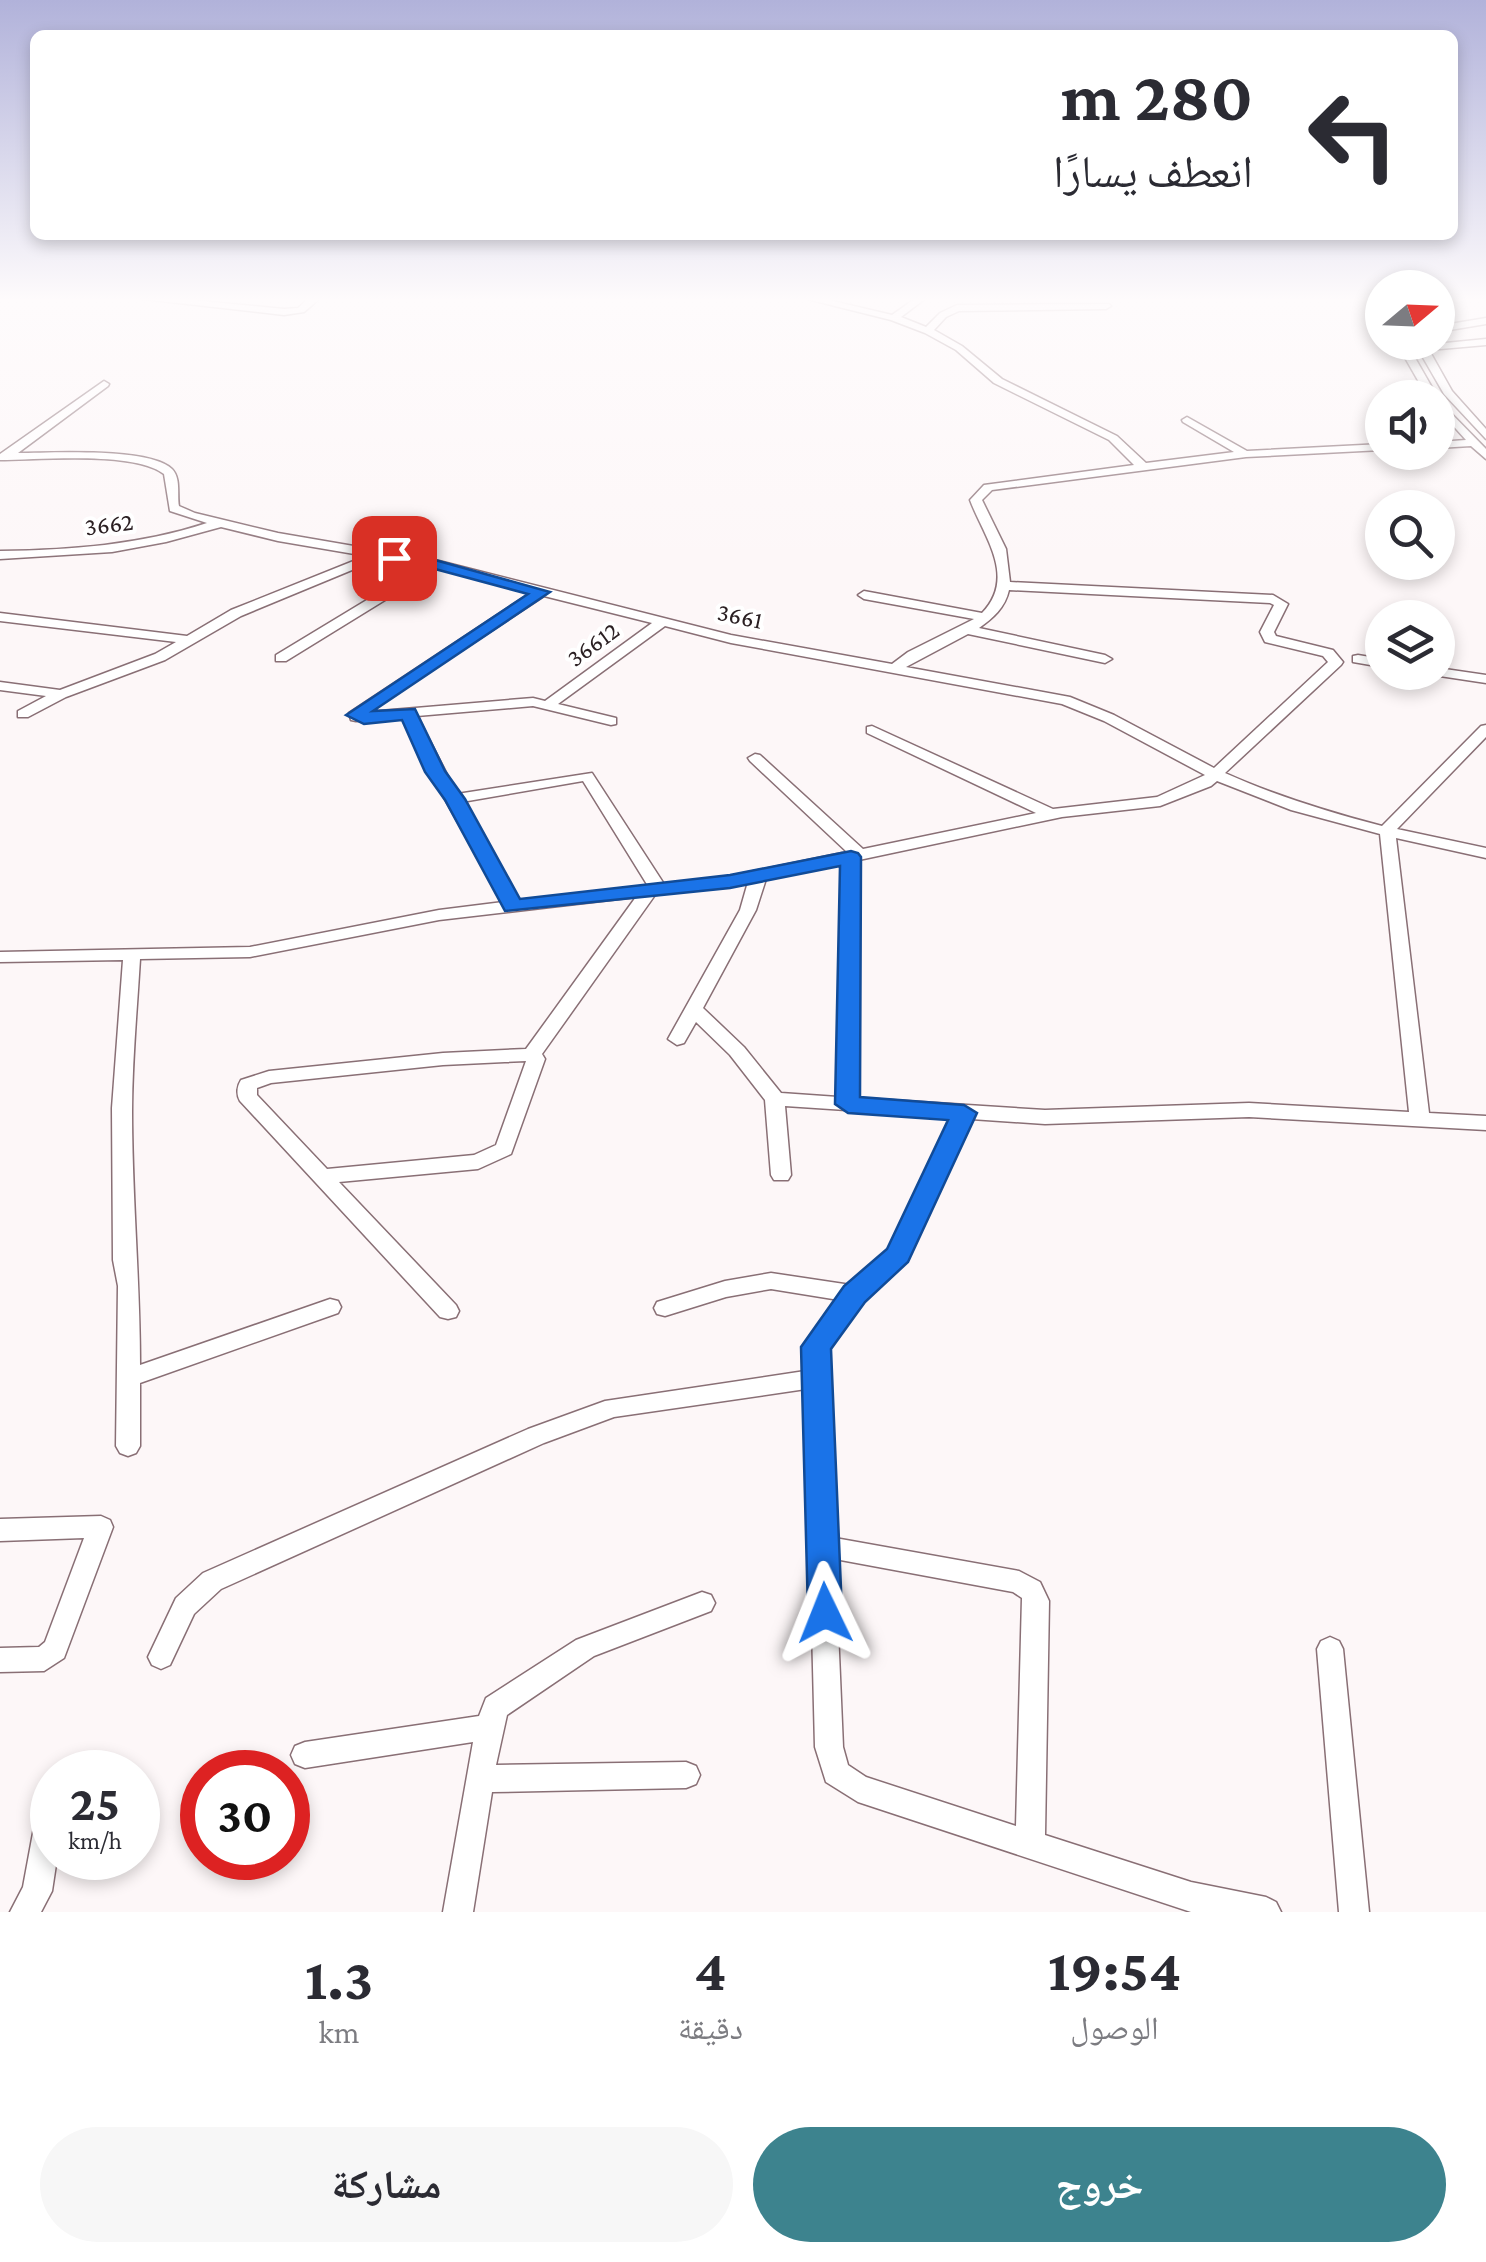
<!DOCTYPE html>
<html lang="ar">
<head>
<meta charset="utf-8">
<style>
	body { margin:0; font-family:"Crimson Pro","Noto Naskh Arabic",serif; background:#f7f7f7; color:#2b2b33; direction:rtl; height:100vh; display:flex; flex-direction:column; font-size:38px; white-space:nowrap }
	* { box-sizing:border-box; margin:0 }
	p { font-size:32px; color:#7c7c81 }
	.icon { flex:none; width:55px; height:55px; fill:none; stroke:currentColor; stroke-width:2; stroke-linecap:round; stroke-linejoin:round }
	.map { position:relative; height:1912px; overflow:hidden; direction:ltr }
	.panel { display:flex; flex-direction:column; background:#fff; flex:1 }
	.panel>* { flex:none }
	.guide { position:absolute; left:30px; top:30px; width:1428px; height:210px; border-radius:15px; box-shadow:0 5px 15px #0003; direction:rtl; background:#fff; color:#2b2b33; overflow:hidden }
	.needle { width:65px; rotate:71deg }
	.fabs { position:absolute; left:1365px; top:270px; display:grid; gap:20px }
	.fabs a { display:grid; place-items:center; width:90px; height:90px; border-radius:50%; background:#fff; box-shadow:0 5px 15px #0003; font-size:50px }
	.speed { position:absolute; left:30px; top:1750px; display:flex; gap:20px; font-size:50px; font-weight:700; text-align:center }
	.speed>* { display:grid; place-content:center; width:130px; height:130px; border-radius:50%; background:#fff; box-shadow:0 5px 15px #0003; line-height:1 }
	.speed small { font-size:25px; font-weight:400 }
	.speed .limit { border:15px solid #d22; background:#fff; color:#111 }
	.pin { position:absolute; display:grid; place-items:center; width:85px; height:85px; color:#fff; margin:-42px; border-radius:20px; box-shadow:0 5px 15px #0006 }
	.me { position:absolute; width:110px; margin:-55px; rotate:358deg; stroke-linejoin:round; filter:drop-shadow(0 0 8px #0008) }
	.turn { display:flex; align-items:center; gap:35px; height:210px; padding:0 40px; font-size:45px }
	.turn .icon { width:130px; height:130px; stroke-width:2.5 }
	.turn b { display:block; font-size:70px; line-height:85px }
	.eta { display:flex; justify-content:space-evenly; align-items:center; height:170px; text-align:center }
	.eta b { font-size:60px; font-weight:700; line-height:70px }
	.cta { display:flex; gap:20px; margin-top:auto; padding:20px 40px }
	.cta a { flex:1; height:115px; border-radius:60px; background:#3d838e; color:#fff; font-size:40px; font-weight:700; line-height:115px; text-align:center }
	.cta a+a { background:#f7f7f7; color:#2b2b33 }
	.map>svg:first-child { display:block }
</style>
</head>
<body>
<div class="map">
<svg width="1486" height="1912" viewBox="0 0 1486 1912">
	<rect width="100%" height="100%" fill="#fdf7f8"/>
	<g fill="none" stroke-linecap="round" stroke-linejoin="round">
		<defs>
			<path id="minor" d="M134,298h36l114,11 14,-1 11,-10 9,2 -14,12 -20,3z
				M803,298h17l72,17 24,-17h10l-25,19 25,10 14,-14 17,-8 152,-1 2,2 -5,3 -147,2 -13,6 -12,13 28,16 40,33 115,57 29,27 88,-11 -51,-30 -1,-2 5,-3 60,34 135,-7v6l-136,7 -254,33 -10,10 24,49 4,33 263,13 15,9 -14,28 2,4 57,14 10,12 -2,3 -116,108c51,23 104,39 157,53l99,-100 5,-1v12l-89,92 89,19v10l-90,-20 33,275 57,3v14l-237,-13 -204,7 -74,-5 -65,142 -43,39 -36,49 8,189 184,33 21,11 9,19 -4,234 146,47 75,15 10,5 5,10h-90l-333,-110 -32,-20 -11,-35 -9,-358 -192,28 -70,26 -323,146 -27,25 -24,51 -9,4 -9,-4 -4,-8 28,-59 27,-25 325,-144 77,-28 200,-30v-24l34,-47 -68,-11 -45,8 -61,19 -8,-2 -3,-6 3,-6 68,-21 46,-8 80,12 39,-35 62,-133 -167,-11 6,69 -3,5h-14l-3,-5 -6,-75 -35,-45 -34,-33 -12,21 -7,2 -9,-6 72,-129 8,-28 -93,13 -113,159 3,5 -34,95 -33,15 -139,13 117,123 3,6 -3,6 -8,2 -8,-2 -200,-216c-4,-7 -3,-15 1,-21l28,-9 174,-18 83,-4 110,-152 -197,23 -189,37 -110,2c-3,51 -8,103 -8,153 0,85 8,168 8,253l190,-66 8,2 3,6 -3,6 -198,70v63l-4,7 -8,3 -8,-3 -4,-7 2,-160 -5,-26 -1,-152 11,-148 -123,2v-10l250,-5 189,-37 64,-8 -65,-115 -35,-70 -47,4 -5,-1 -2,-7 183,-121 -95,-24 -151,93h-10v-6l147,-89 -42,-8 -140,58 -76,44 -99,37 -38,20h-10v-6l28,-15 -46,-6v-8l60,8 95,-36 21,-12 -176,-21v-8l187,23 44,-26 135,-54 -88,-15 -57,-14 -55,15 -54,10 -112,7v-8c70,-1 140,-6 207,-28l-37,-12 -6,-37c-31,-23 -123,-14 -164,-14v-6l104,-73 5,3 -1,2 -90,67c32,0 132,-6 154,16 9,9 5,25 7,37l16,7 83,20 157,27 296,75 161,29 16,-12 66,-33 -110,-20 -6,-4 6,-4 118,22c35,-36 2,-76 -12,-113l14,-15 150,-20 -25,-25 -115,-57 -38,-33 -31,-17 -34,-13zM1009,590l261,13 4,2 -14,27 5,10 58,14 5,6 -114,106 -100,-53 -44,-18 -164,-30 62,-33 137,29 7,-4 -7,-4 -126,-27c14,-10 26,-20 30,-38zM544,596l108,27 -107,78 -12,-3 -165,14zM665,626l66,17 331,61 42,17 101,54 -48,22 -104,12 -181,-83 -5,1v6l169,80 -173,36 -103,-94 -5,-1 -7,4 2,3 97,91 -117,24 -66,8 -72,-111 -135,21 -40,-78 116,-10 78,19 5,-1v-6l-58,-14zM583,781l65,105 -130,15 -56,-99zM1217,781l74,29 89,24 29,278 -160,-9 -204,7 -187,-12 1,-238 203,-43 98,-11 51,-20zM843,862l-5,235 -57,-4 -37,-46 -41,-39 53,-98 10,-31zM526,1061l-30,84 -22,10 -147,14 -70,-74v-7l14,-5 172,-18zM835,1559l178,33 9,6 -6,228 -150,-49 -18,-12 -5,-18z
				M1486,318v6l-48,8v-6z
				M1486,339v6l-57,5 23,41 34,38v10l-42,-45 -30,-52 11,3z
				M1396,342h10l32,56v1l-10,-1z
				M1438,400l48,49v10l-15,-13 -33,2v-6l28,-2 -28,-31z
				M1358,655l24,4v8l-29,-5v-6z
				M1438,668l48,7v8l-53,-8 -2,-3h7z
				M101,1516l9,4 3,7 -49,131 -20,13 -44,1v-24l39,-1 6,-5 39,-104 -84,3v-22z
				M702,1592l9,3 4,8 -4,8 -117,45 -87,59 -11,50 190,-3 10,4 4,9 -4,9 -10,4 -194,4 -19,120h-30l30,-170 -168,26 -10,-4 -4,-9 4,-9 10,-4 174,-26 7,-18 90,-58z
				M1330,1637l9,4 4,8 26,263h-30l-22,-263 4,-8z
				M52,1792v66h5l-5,33 -11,21h-31l13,-25 15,-81 4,-10z"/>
		</defs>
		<!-- minor casing -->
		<use href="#minor" stroke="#896f75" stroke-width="3"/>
		<!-- minor -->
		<use href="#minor" fill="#fff" fill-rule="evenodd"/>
	</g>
	<!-- sky -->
	<linearGradient id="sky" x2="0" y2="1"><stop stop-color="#b1b2da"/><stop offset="0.53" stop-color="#fefbfc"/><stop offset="1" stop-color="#fefbfc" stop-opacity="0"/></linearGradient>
	<rect width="1486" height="566" fill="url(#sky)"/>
	<!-- route -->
	<path fill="#1a73e8" stroke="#114b97" stroke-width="2.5" d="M394,554l41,6 115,32 -177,119 42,-2 30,62 20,28 55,100 210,-24 121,-24 7,2 3,4 -1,240 104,8 13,8 -69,149 -43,40 -34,47 11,264 -5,11 -12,4 -12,-4 -5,-11 -7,-266 43,-61 43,-37 61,-129 -100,-7 -13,-9 5,-238 -110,22 -225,23 -60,-111 -20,-28 -23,-52 -38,4 -18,-9 182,-121 -93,-25 -47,-7v-7z"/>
	<g text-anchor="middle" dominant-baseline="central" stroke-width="8" stroke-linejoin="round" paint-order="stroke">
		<!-- far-street labels -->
		<g font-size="25" fill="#2b2023" stroke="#fff">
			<text transform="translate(109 524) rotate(-7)">3662</text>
			<text transform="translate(740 616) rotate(12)">3661</text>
			<text transform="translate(593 644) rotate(-36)">36612</text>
		</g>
	</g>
</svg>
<div class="fabs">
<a><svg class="needle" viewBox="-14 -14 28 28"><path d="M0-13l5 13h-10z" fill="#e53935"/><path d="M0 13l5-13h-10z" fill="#7c7c81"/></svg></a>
<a><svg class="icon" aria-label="sound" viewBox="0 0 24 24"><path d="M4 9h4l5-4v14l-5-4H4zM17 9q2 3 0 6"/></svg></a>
<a><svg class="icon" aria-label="search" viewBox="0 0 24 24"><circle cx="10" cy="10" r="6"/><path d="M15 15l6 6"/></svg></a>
<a><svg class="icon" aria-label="layers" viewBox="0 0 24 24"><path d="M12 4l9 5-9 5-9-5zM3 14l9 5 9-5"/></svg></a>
</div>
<div class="speed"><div>25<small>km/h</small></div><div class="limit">30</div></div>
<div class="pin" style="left:394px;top:558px;background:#d93025"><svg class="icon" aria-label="arrive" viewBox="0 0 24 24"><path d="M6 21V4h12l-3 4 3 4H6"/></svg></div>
<svg class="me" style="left:825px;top:1613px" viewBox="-20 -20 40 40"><path d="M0-17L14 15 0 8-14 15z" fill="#1a73e8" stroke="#fff" stroke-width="4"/></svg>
<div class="guide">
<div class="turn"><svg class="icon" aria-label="left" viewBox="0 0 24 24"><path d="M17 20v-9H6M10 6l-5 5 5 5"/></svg><div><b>280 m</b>انعطف يسارًا</div></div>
</div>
</div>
<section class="panel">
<div class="eta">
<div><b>19:54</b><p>الوصول</p></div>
<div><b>4</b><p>دقيقة</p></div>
<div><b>1.3</b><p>km</p></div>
</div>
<div class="cta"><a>خروج</a><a>مشاركة</a></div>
</section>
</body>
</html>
